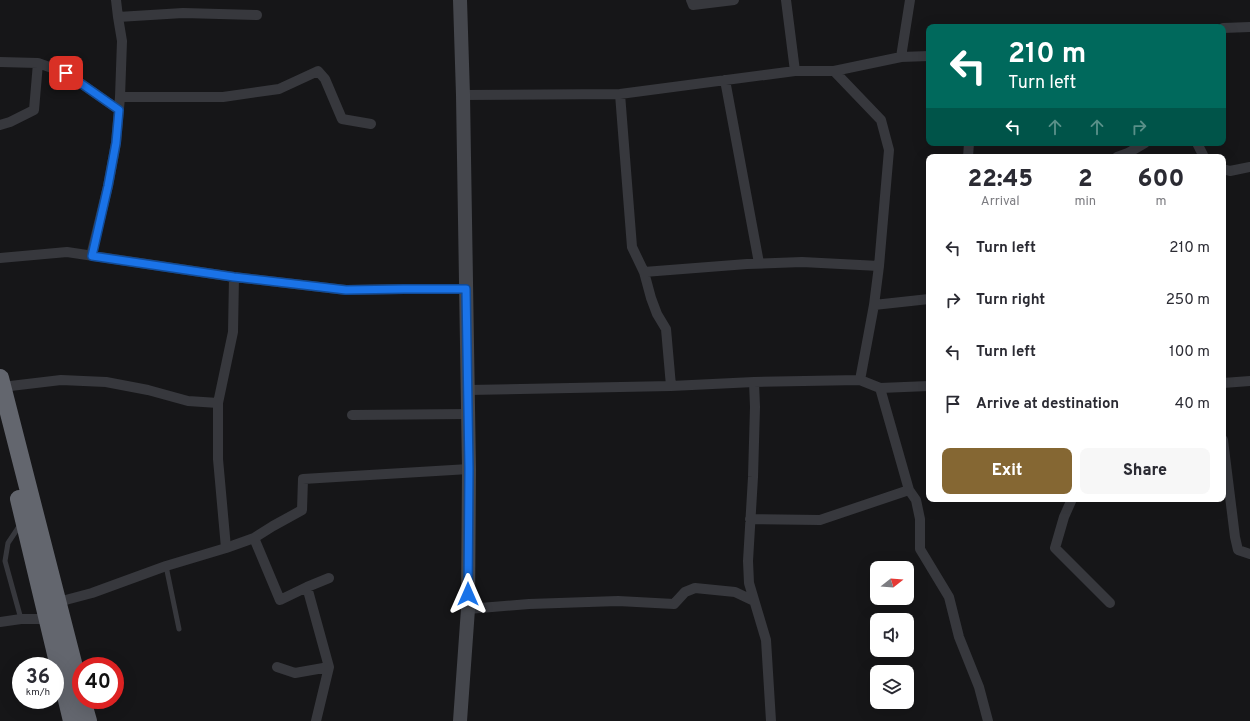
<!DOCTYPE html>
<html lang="en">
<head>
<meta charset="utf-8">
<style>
	body { margin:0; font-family:Overpass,sans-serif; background:#f7f7f7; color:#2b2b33; height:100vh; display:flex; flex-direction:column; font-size:15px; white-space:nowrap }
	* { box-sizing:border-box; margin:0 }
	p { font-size:13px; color:#7c7c81 }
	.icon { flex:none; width:22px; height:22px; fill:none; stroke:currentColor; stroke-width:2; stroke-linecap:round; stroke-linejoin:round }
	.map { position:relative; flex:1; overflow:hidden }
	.drawer { position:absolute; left:926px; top:154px; width:300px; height:348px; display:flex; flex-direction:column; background:#fff; border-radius:8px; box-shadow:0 4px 16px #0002 }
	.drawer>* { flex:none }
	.top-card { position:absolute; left:926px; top:24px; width:300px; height:122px; border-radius:8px; box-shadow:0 4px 16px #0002; background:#00695c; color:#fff; overflow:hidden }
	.needle { width:26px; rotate:73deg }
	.controls { position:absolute; left:870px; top:561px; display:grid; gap:8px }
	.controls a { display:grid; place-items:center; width:44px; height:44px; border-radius:8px; background:#fff; box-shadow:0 4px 16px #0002; font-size:20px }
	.speed { position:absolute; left:12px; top:657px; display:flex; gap:8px; font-size:20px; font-weight:700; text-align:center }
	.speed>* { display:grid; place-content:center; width:52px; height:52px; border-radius:50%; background:#fff; box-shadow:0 4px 16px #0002; line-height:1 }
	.speed small { font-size:10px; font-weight:400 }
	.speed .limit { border:6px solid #d22; background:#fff; color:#111 }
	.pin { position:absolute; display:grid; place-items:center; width:34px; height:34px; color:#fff; margin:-17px; border-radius:8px; box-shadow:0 2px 6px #0006 }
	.me { position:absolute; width:44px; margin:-22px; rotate:0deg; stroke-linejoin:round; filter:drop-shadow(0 0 3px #0008) }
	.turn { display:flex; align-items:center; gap:14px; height:84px; padding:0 16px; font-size:18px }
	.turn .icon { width:52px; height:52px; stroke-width:2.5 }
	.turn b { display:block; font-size:28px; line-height:34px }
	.lanes { display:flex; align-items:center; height:38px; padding:0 16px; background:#0003; justify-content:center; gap:20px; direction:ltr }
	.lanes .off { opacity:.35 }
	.eta { display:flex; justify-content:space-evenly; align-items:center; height:68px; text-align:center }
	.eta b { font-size:24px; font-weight:800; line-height:28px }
	.action { display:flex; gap:8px; margin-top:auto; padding:8px 16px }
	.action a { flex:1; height:46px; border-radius:8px; background:#856733; color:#fff; font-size:16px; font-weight:800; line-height:46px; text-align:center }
	.action a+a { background:#f7f7f7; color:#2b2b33 }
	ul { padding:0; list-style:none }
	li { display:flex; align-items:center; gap:12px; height:52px; padding:0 16px }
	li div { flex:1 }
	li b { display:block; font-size:15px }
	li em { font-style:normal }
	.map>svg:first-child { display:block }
</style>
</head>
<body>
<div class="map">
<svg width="1250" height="721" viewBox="0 0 1250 721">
	<rect width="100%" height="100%" fill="#161618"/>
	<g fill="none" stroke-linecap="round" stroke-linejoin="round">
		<!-- lane -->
		<path stroke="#37383d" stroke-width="5" d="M20,525l-12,18 -3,18 16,58
			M166,566l13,63"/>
		<!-- street -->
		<path stroke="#37383d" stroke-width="10" d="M691,0l2,5 41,-5
			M786,0l9,71
			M118,17l65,-4 74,2
			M1223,28l27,-1
			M901,57l9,-57
			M0,62l38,1 -4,47 -24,12 -10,3
			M38,63l28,10 53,37
			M834,71l47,49 8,30 -10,116 -5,39 -14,75
			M725,80l34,183
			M620,94l12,153 12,25 7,26 6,16 9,15 5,57
			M463,95l157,-1 175,-23h39l67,-14 28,-1
			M120,97h103l56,-8 39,-18 7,8 17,40 29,5
			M1197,143l7,14
			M968,157l1,-14
			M1117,157l11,-4 17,-10
			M1223,169l7,2 20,-4
			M91,256l17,-70 8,-43 4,-46 2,-56 -4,-24 -2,-17
			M0,258l67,-6 167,25 112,13 58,-1h62
			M644,272l103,-8 55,-2 77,4
			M874,305l55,-6
			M754,382l1,25 -2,70 -5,84 1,22 17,57 5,81
			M1223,383l27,-2
			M2,387l59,-7 45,2 42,8 40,11 30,2 15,-71 1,-55
			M880,388l29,102 7,10 4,19v30l29,48 10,40 20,50 9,34
			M468,390l203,-4 83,-4 106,-2 20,8 49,-2
			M352,415l116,-1
			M1223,440l12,97 3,13 12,4
			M1072,499l-8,18 -9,31 55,55
			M750,519l70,1 89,-30
			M254,538l26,62 27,-13 22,-9
			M226,548l28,-10 19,-12 29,-16 1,-31 166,-10
			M307,587l22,80 -13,54
			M58,602l34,-9 74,-27 60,-18 -8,-89v-56
			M468,609l61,-5 89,-3 56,3 11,-12 10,-4 40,4 19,9
			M0,622l21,-3h27
			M277,667l18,6 34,-6"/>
		<!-- secondary -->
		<path stroke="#45474d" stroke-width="14" d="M460,0l3,95 6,374 -1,140 -8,112"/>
		<!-- highway -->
		<path stroke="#63666e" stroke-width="18" d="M0,378l81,316
			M19,499l53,222
			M82,700l6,21"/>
	</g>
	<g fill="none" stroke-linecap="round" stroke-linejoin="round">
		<defs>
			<path id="route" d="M66,73l53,37 -3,33 -8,43 -16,70 142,21 112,13 58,-1h62l3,180 -1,125"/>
		</defs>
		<!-- route casing -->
		<use href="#route" stroke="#114b97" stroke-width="10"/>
		<!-- route -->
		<use href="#route" stroke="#1a73e8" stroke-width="7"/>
	</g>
</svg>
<div class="controls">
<a><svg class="needle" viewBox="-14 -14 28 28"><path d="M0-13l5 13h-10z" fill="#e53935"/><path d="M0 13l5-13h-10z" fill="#7c7c81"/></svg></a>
<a><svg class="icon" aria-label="sound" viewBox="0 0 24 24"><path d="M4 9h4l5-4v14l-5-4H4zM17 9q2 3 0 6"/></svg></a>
<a><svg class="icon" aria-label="layers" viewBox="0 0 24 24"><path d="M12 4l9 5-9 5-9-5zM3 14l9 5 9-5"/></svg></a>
</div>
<div class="speed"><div>36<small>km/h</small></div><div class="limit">40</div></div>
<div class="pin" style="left:66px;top:73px;background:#d93025"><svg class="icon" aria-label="arrive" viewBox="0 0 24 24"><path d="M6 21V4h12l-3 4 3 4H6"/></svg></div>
<svg class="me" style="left:468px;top:594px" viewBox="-20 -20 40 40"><path d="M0-17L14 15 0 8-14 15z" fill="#1a73e8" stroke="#fff" stroke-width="4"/></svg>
<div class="top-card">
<div class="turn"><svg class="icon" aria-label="left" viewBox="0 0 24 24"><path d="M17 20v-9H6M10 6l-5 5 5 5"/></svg><div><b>210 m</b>Turn left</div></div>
<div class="lanes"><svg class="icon" aria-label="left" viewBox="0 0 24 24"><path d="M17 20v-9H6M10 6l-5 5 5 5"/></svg><svg class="icon off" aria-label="ahead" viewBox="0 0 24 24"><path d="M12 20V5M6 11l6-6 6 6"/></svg><svg class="icon off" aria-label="ahead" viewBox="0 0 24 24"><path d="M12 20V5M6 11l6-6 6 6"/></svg><svg class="icon off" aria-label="right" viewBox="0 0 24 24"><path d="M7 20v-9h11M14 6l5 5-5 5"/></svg></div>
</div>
<section class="drawer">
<div class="eta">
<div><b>22:45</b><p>Arrival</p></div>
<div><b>2</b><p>min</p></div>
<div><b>600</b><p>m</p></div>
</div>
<ul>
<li><svg class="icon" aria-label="left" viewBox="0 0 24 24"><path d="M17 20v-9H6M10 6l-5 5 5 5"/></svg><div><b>Turn left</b></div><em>210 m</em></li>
<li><svg class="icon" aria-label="right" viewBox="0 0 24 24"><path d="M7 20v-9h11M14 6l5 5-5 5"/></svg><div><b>Turn right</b></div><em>250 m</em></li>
<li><svg class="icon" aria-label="left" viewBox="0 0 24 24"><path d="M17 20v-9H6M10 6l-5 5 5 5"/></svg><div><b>Turn left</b></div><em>100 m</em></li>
<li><svg class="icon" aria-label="arrive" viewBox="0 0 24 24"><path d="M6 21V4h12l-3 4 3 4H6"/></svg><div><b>Arrive at destination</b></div><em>40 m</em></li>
</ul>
<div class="action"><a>Exit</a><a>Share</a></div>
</section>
</div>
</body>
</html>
